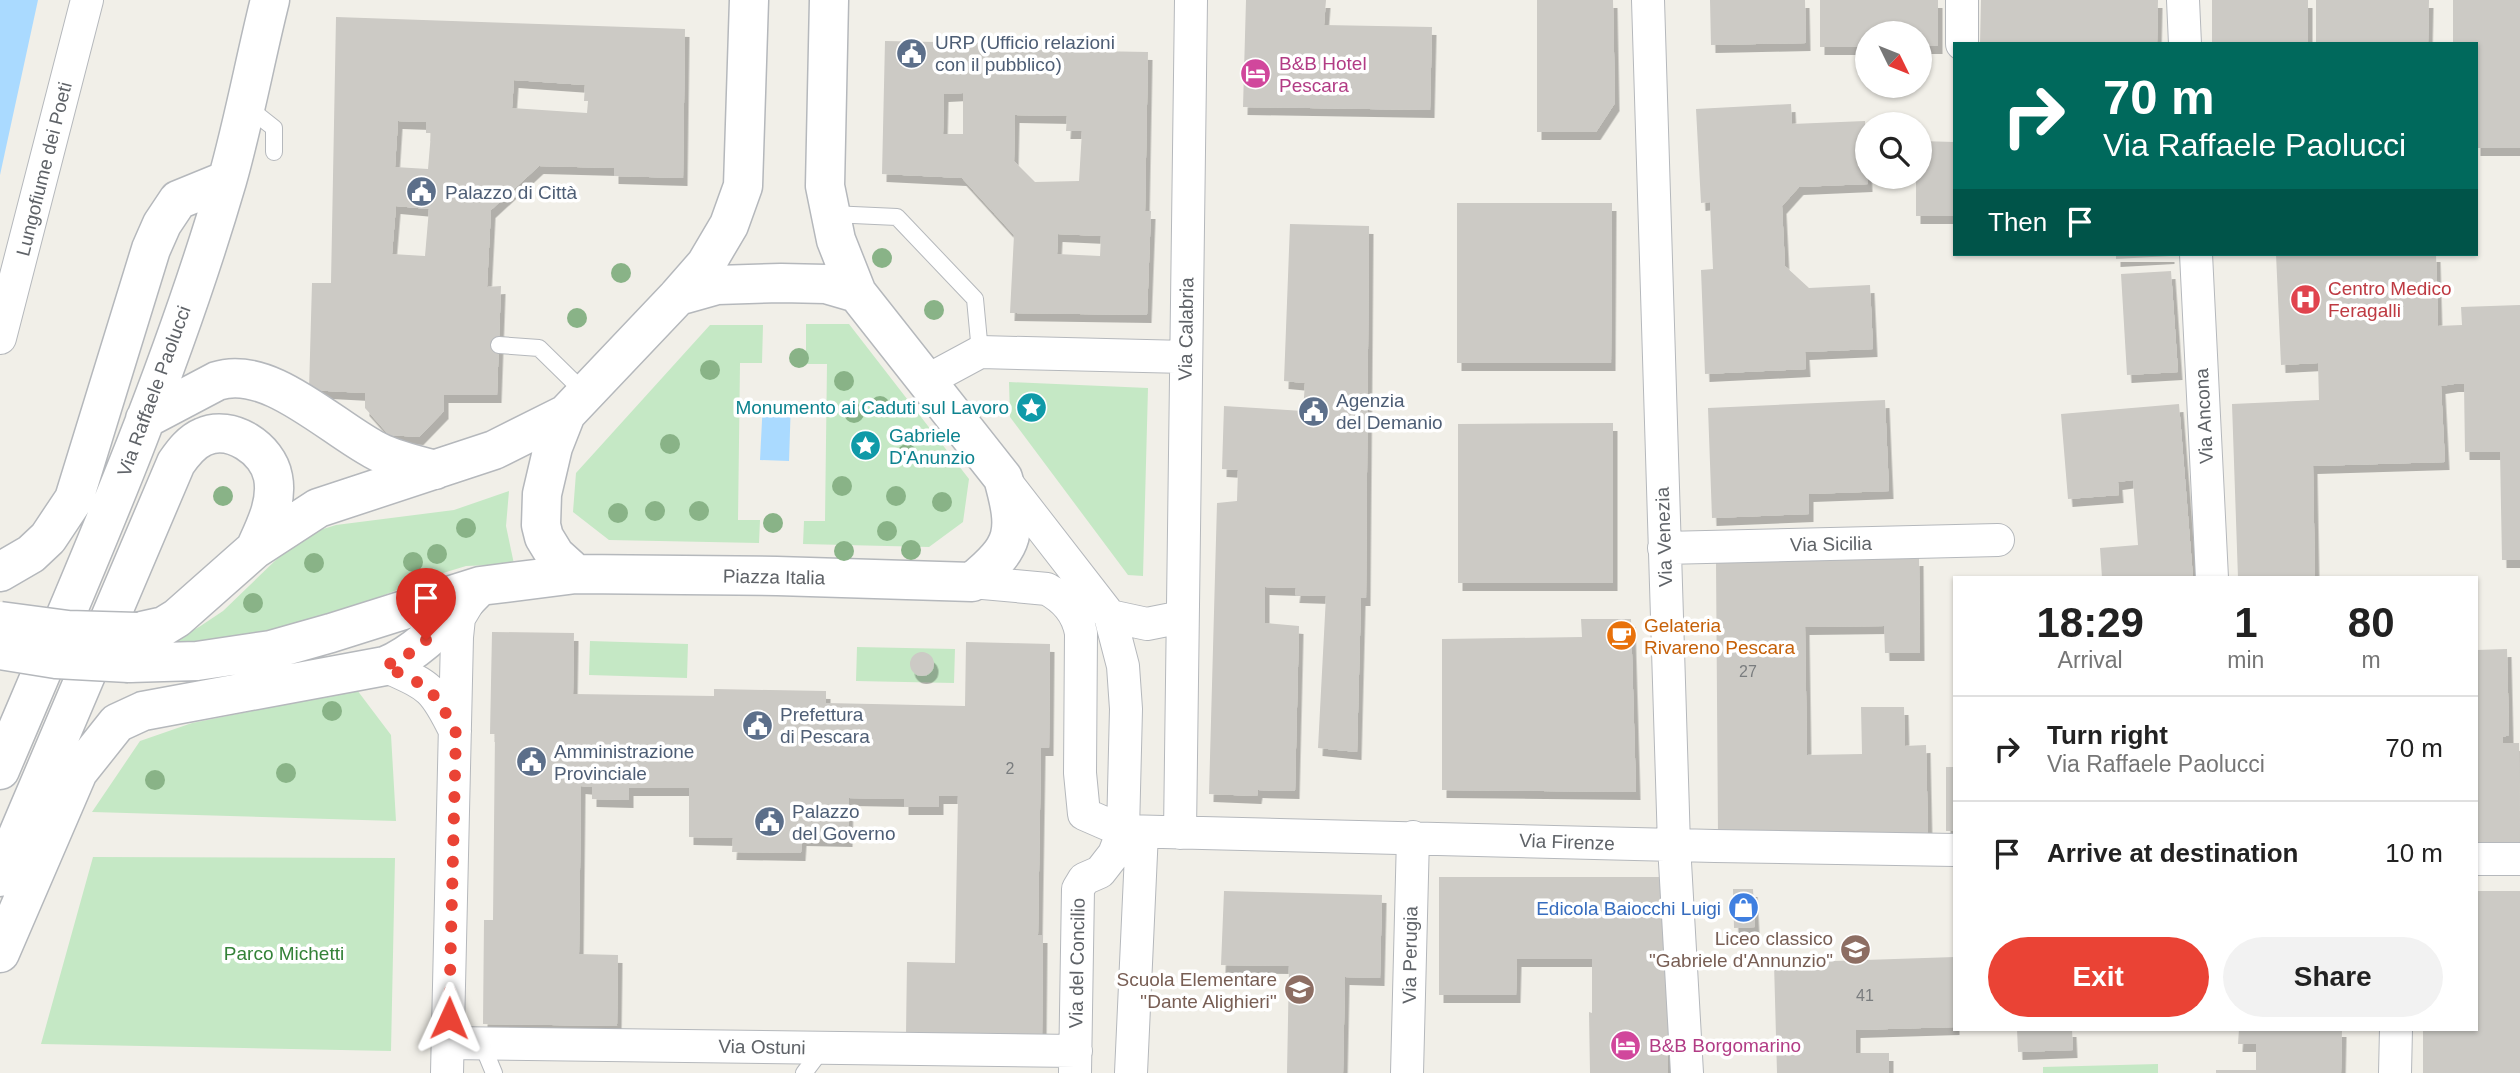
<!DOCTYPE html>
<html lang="en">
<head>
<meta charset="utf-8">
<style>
	body { margin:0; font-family:Helvetica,sans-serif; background:#f2f2f2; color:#222; height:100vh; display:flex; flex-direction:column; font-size:26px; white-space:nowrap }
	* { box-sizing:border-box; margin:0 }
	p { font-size:23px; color:#767676 }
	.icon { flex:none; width:38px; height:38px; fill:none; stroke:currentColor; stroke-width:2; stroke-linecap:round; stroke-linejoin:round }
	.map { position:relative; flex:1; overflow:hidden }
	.sheet { position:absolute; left:1953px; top:576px; width:525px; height:455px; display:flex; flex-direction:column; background:#fff; border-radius:0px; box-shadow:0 2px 5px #0004 }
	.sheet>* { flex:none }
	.hud { position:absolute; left:1953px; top:42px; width:525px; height:214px; border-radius:0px; box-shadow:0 2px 5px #0004; background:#00695c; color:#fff; overflow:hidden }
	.needle { width:46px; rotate:133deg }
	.controls { position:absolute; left:1855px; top:21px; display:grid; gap:14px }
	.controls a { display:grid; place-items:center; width:77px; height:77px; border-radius:50%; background:#fff; box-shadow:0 2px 5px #0004; font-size:35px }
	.pin { position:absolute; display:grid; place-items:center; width:60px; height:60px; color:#fff; margin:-72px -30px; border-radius:50% 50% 50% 0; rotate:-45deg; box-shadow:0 0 7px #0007 }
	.pin .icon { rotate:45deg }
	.me { position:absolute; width:77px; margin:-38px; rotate:1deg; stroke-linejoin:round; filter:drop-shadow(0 0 5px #0008) }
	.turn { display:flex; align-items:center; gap:24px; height:147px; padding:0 35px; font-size:32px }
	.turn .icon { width:91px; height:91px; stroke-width:2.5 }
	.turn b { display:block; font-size:49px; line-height:60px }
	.then { display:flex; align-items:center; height:66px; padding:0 35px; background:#0003; gap:14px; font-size:26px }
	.eta { display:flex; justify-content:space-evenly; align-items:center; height:119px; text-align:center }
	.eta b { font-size:42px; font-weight:700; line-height:49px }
	.button { display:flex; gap:14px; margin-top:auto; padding:14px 35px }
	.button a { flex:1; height:80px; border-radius:42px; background:#ea4335; color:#fff; font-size:28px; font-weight:700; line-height:80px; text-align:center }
	.button a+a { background:#f2f2f2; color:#222 }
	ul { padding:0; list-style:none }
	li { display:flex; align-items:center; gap:21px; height:105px; padding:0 35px; border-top:2px solid #e0e0e0 }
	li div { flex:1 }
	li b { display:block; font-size:26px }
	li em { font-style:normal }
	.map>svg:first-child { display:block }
</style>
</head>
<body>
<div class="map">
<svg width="2520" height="1073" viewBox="0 0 2520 1073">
	<defs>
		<filter id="shadow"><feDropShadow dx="4.5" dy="8" stdDeviation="0" flood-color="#0004"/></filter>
	</defs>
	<rect width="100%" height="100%" fill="#f1efe8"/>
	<!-- green -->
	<path fill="#c5e8c5" d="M806,324h43l120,155 -6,43 -34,25 -126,-3 1,-23h21l2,-157h-21z
		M710,325h53l-1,38h-22l-2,157h22l-1,23 -150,-3 -36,-28 3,-39z
		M1009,382l139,6 -5,188 -15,-1 -118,-158z
		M509,491l-3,35 8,38 -48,2 -36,11 -142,56 -129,15 40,-21 24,-16 57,-55 27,-22 29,-9 118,-15z
		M590,641l98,3 -1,34 -98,-3z
		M857,647l98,2 -1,34 -98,-2z
		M357,690l34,45 5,86 -304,-9 48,-71 52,-18z
		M93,857l302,1 -4,193 -350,-7z
		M2158,1064v9h-115v-6z"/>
	<!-- water -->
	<path fill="#aadaff" d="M0,0h38l-38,175z
		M763,401h28l-2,60 -29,-1z"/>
	<!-- building -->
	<path fill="#cccac5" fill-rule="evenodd" filter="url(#shadow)" d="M1246,0h80l-2,25 108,2 -2,83 -187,-3z
		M1537,0h76l2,103 -19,29h-59z
		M1710,0h95l1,43 -95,2z
		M1820,0h118v46h-18v-13h-53v14h-47z
		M1981,0h177l-1,44h-177z
		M2212,0h96v44h-96z
		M2316,0h113l-1,44h-112z
		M2453,0h67v148h-44v-104h-23z
		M336,17l349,12 -2,149 -69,-2v-8l-75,-2 -48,44 -4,77 14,-1 -4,109h-53v16l-25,26 -30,-2 -24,-27v-15l-56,-3 3,-107h19zM514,80l71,5 -1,16h4l-1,12 -75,-5zM398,121l28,1v11h5l-3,36 -33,-2zM396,206l33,3 -4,47 -33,-2z
		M885,41l104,2v6l159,3 -3,159h6l-4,104 -137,-2 4,-78 -52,-57 -80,-4zM963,93v41h-20l1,-40zM1015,115l52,1 -1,15h16l-3,50 -44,1 -21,-21zM1058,234l43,2 -1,20 -43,-2z
		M1791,104l1,20 73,-3 3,63 -69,3 -17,19 3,60 24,22 61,-3 3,64 -68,3 1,17 -101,5 -4,-104 12,-1 -3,-67 -9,1 -5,-94z
		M1920,141l35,1v74h-39v-39h4z
		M1457,203h155l-1,160h-154z
		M1290,224l79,2 -3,372h-5l-4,154 -39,-4 8,-152 -31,-1 1,-7 -31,-1v36l34,3 -4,165 -37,-1 -1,6 -48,-2 8,-291 20,-2 1,-31 -16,-1 2,-63 79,5 2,-28 -21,-2z
		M2116,254h54v2l-54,3z
		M2276,254h160l2,72 24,-1 -1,-18 59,-2v255h-18l-2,-108h-35l-1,-68h-10l-13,2 4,76 -132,4 2,112h-77l-6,-174 87,-4 -1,-37 -37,2z
		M2171,271l7,101 -51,3 -6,-101z
		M1885,400l4,91 -80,3v20l-97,4 -4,-110z
		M2179,404l14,174h-91l-2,-30 38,-3 -5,-65 -15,2 1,13 -51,4 -7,-85z
		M1613,423v160h-155v-159z
		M1919,558l1,95h-35l-1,-27 -79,1 2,128 55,-1 -1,-47h43l1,39 21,-1 2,90 -210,2 -2,-276z
		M1581,619h50l5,173 -194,-2v-151l140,-2z
		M492,632l82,1 -1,61 141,2v-7l112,2v12l139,3 1,-64 84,2 -1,104h-8l-3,187h5l-1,102 -136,-2 1,-73 48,1 3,-167h-19v11h-35v-8l-55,-1 -1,41 -46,-1 -1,15 -69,-1 1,-14 -44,-1v-49h-60v12l-37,-1v-12l-11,-1 -2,168 39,1 -1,71 -134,-2 1,-104h9l2,-186h-5z
		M2507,649l2,86 -6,2v6h16l1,102h-44v-195z
		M910 664a12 12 0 1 1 24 0a12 12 0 1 1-24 0Z
		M1946,767h9v64h-9z
		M1439,877h228l1,196h-78l-1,-61 3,1v-54h-75l-1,36h-77z
		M1733,889h20l2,38 -21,1z
		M1224,891l158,4 -2,83 -35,-1 -2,96h-56l2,-107 -68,-1z
		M2476,891h44v182h-97v-44h53z
		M1955,957v70l-99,3v23h33v20h-112l-3,-110z
		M2017,1029h55l1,21 -55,2z
		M2239,1029h103l-1,44h-125v-3h40v-26h-18z"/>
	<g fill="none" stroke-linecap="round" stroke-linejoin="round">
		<defs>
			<path id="service" d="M246,106l28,22v24
				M831,214l66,3 78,82 5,53
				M499,345l40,3 47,46
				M482,1044l12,29
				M804,1073l19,-25"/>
			<path id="minor" d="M1648,0l26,845 13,228
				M2183,0l2,44
				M1962,44v-44
				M2196,254l16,324
				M0,338l87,-338
				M928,380l52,-28 206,5
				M1003,478l107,138 13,50 3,43 -3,122 -9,23 -14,18 -16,7 -6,10 -3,184
				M1664,548l334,-8
				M972,582l75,7c18,10 30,23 34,44l-1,140 4,41 39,17 592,15 240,4
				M1110,616l37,8 35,-7
				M385,666c44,20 48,20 70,65
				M1180,833l11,-833
				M2476,859h44
				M448,1043l628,8
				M447,1073l10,-436 2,-19 12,-20
				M1131,1073l11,-241
				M1407,1073l6,-236
				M2395,1073l1,-44"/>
			<path id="tertiary" d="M678,296l39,-11 64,-2 45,1 31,9
				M145,419l72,-38c50,-17 113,45 156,68 19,11 41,15 62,21
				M0,572l31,-18 17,-16 26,-39 77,-250 11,-25 16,-24 49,-20
				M576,574l-21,-19 -11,-18 -3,-12 1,-31 11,-47 13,-33 112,-118 28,-32 23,-39 14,-39 6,-186
				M137,632l27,-6 13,-8 78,-69 63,-41 176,-58 72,-36
				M129,663l68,-2 74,-11 60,-17 149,-47 96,-12 201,2 195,6c44,-36 46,-50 31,-104l-146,-185 -21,-53 -11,-54 4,-186
				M0,770c82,-193 168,-387 227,-589 17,-60 28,-121 43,-181
				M0,877l176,-414c7,-10 15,-21 27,-26 28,-13 65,12 70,40 5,25 -8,50 -18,72
				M0,953l78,-181 39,-49 26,-12 242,-45c37,-15 63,-48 91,-76"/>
		</defs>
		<!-- service casing -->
		<use href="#service" stroke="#b5b8bc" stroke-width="18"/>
		<!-- minor casing -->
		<use href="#minor" stroke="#b5b8bc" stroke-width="34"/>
		<!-- tertiary casing -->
		<use href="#tertiary" stroke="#b5b8bc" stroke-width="41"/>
		<!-- service -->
		<use href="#service" stroke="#fff" stroke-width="16"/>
		<!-- minor -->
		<use href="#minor" stroke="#fff" stroke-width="32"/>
		<!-- tertiary -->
		<use href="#tertiary" stroke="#fff" stroke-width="38"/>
		<defs>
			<path id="tertiary-bridge" d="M0,621l68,9 69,2
				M0,650l56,9 73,4"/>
		</defs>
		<!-- tertiary-bridge casing -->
		<use href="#tertiary-bridge" stroke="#b5b8bc" stroke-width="41" stroke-linecap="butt"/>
		<!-- tertiary-bridge -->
		<use href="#tertiary-bridge" stroke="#fff" stroke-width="38"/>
	</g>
	<!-- trees -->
	<g fill="#89b387">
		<circle cx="882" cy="258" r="10"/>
		<circle cx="621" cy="273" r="10"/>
		<circle cx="934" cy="310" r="10"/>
		<circle cx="577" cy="318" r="10"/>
		<circle cx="799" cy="358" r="10"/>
		<circle cx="710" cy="370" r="10"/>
		<circle cx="844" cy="381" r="10"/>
		<circle cx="880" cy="406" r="10"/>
		<circle cx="854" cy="413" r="10"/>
		<circle cx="670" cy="444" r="10"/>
		<circle cx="907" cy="454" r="10"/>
		<circle cx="842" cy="486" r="10"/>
		<circle cx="223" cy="496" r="10"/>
		<circle cx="896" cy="496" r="10"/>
		<circle cx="942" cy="502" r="10"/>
		<circle cx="655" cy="511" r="10"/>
		<circle cx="699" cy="511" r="10"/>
		<circle cx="618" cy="513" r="10"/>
		<circle cx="773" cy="523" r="10"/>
		<circle cx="466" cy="528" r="10"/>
		<circle cx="887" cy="531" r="10"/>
		<circle cx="911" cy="550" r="10"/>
		<circle cx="844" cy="551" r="10"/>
		<circle cx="437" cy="554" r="10"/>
		<circle cx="413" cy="562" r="10"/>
		<circle cx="314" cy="563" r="10"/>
		<circle cx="253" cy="603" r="10"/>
		<circle cx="332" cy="711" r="10"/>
		<circle cx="286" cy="773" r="10"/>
		<circle cx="155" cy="780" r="10"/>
	</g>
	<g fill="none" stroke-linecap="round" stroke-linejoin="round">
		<!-- route -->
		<path stroke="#ea4335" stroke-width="12" stroke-dasharray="0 21.6" d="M426,640l-24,19 -18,7c46,21 49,21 72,67l-7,285"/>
	</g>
	<!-- icons -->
	<defs>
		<symbol id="civic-disc" viewBox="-11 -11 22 22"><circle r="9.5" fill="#5c6f8a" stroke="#fff"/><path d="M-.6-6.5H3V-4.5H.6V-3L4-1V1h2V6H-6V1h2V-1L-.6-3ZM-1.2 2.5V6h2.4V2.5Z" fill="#fff"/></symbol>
		<symbol id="hotel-disc" viewBox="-11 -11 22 22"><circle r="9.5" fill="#d1479c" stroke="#fff"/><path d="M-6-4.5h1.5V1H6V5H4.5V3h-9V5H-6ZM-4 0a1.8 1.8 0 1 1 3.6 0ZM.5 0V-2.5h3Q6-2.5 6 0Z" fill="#fff"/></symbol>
		<symbol id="hospital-disc" viewBox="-11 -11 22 22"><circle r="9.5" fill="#e0444e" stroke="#fff"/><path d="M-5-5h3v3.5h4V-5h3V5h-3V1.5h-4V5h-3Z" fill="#fff"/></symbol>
		<symbol id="sight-disc" viewBox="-11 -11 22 22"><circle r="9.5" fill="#0f9aa8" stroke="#fff"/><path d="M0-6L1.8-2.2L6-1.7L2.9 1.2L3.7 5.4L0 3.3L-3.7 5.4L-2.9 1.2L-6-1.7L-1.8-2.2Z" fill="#fff"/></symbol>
		<symbol id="cafe-disc" viewBox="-11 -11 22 22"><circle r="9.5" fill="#e8710a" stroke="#fff"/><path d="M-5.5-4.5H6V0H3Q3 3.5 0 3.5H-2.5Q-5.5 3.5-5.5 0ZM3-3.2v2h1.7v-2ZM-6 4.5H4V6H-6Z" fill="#fff"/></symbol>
		<symbol id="shop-disc" viewBox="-11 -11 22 22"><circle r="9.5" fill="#3f7fe0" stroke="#fff"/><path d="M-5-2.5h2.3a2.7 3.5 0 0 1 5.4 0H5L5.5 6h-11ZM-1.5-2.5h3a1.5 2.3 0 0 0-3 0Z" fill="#fff"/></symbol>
		<symbol id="school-disc" viewBox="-11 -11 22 22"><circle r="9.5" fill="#8d6e63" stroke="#fff"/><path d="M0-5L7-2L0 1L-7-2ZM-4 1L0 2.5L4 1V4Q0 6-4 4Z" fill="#fff"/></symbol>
	</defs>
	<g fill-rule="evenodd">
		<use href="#civic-disc" x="894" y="36" width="35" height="35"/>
		<use href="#hotel-disc" x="1238" y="56" width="35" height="35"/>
		<use href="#civic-disc" x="404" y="174" width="35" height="35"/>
		<use href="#hospital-disc" x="2288" y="282" width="35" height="35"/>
		<use href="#sight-disc" x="1014" y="390" width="35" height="35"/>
		<use href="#civic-disc" x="1296" y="394" width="35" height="35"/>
		<use href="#sight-disc" x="848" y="428" width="35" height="35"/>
		<use href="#cafe-disc" x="1604" y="618" width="35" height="35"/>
		<use href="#civic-disc" x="740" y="708" width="35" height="35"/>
		<use href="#civic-disc" x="514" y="744" width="35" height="35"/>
		<use href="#civic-disc" x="752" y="804" width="35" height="35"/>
		<use href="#shop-disc" x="1726" y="890" width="35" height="35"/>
		<use href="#school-disc" x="1838" y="932" width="35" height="35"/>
		<use href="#school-disc" x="1282" y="972" width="35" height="35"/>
		<use href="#hotel-disc" x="1608" y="1028" width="35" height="35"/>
	</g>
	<g text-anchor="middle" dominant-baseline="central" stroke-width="7" stroke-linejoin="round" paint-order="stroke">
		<!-- number labels -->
		<g font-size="16" fill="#7a7d7f">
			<text x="1748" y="671">27</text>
			<text x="1010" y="768">2</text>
			<text x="1865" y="995">41</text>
		</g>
		<!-- service labels -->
		<g font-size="19" fill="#4e5e75" stroke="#fff" text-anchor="start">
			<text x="935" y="42">URP (Ufficio relazioni<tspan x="935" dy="22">con il pubblico)</tspan></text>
			<text x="445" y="192">Palazzo di Città</text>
			<text x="1336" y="400">Agenzia<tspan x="1336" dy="22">del Demanio</tspan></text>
			<text x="780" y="714">Prefettura<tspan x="780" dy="22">di Pescara</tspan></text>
			<text x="554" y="751">Amministrazione<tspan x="554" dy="22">Provinciale</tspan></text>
			<text x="792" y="811">Palazzo<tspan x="792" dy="22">del Governo</tspan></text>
		</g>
		<!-- hotel labels -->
		<g font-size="19" fill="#b23c85" stroke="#fff" text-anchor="start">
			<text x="1279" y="63">B&amp;B Hotel<tspan x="1279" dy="22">Pescara</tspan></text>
			<text x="1649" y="1045">B&amp;B Borgomarino</text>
		</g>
		<!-- street labels -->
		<g font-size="19" fill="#5f6368" stroke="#fff">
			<text transform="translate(44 169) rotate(-76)">Lungofiume dei Poeti</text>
			<text transform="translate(1186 329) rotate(-89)">Via Calabria</text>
			<text transform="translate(154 391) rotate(-70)">Via Raffaele Paolucci</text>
			<text transform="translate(2204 416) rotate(-93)">Via Ancona</text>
			<text transform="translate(1664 537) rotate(-92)">Via Venezia</text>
			<text transform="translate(1831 544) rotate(-1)">Via Sicilia</text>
			<text transform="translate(774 577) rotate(1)">Piazza Italia</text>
			<text transform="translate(1567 842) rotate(2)">Via Firenze</text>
			<text transform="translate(1410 955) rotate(-89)">Via Perugia</text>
			<text transform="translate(1077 963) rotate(-89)">Via del Concilio</text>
			<text transform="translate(762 1047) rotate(1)">Via Ostuni</text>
		</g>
		<!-- health labels -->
		<g font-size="19" fill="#be3a42" stroke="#fff" text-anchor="start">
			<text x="2328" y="288">Centro Medico<tspan x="2328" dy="22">Feragalli</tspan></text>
		</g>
		<!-- culture labels -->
		<g font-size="19" fill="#0d838f" stroke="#fff" text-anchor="end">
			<text x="1009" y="407">Monumento ai Caduti sul Lavoro</text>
			<text x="889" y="435" text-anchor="start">Gabriele<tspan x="889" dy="22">D'Anunzio</tspan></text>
		</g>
		<!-- food labels -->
		<g font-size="19" fill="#c56008" stroke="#fff" text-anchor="start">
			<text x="1644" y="625">Gelateria<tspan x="1644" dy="22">Rivareno Pescara</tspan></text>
		</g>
		<!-- shop labels -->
		<g font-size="19" fill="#366cbe" stroke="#fff" text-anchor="end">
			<text x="1721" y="908">Edicola Baiocchi Luigi</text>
		</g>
		<!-- education labels -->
		<g font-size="19" fill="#785e54" stroke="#fff" text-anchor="end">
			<text x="1833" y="938">Liceo classico<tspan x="1833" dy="22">"Gabriele d'Annunzio"</tspan></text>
			<text x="1277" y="979">Scuola Elementare<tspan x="1277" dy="22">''Dante Alighieri''</tspan></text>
		</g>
		<!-- park labels -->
		<g font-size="19" fill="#348238" stroke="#fff">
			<text x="284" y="953">Parco Michetti</text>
		</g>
	</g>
</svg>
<div class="controls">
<a><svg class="needle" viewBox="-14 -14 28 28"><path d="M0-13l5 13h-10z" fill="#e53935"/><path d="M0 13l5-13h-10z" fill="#767676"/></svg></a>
<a><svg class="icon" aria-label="search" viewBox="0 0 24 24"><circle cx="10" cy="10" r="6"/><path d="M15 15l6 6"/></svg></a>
</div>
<div class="pin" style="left:426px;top:640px;background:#d93025"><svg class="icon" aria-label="arrive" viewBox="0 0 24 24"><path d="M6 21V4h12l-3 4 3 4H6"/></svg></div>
<svg class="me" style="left:449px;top:1018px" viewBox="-20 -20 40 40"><path d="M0-17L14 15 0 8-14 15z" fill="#ea4335" stroke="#fff" stroke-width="4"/></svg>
<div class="hud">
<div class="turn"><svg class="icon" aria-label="right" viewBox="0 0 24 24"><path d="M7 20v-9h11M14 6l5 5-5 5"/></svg><div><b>70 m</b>Via Raffaele Paolucci</div></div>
<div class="then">Then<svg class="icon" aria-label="arrive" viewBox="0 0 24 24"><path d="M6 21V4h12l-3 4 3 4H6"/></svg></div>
</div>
<section class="sheet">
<div class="eta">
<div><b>18:29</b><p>Arrival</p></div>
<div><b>1</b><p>min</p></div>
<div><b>80</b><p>m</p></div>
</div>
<ul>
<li><svg class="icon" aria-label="right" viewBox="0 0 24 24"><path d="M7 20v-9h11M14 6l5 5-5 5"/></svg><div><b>Turn right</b><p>Via Raffaele Paolucci</p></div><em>70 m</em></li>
<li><svg class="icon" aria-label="arrive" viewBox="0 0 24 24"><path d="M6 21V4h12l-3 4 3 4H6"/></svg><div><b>Arrive at destination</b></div><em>10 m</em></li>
</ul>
<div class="button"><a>Exit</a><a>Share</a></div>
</section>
</div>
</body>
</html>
